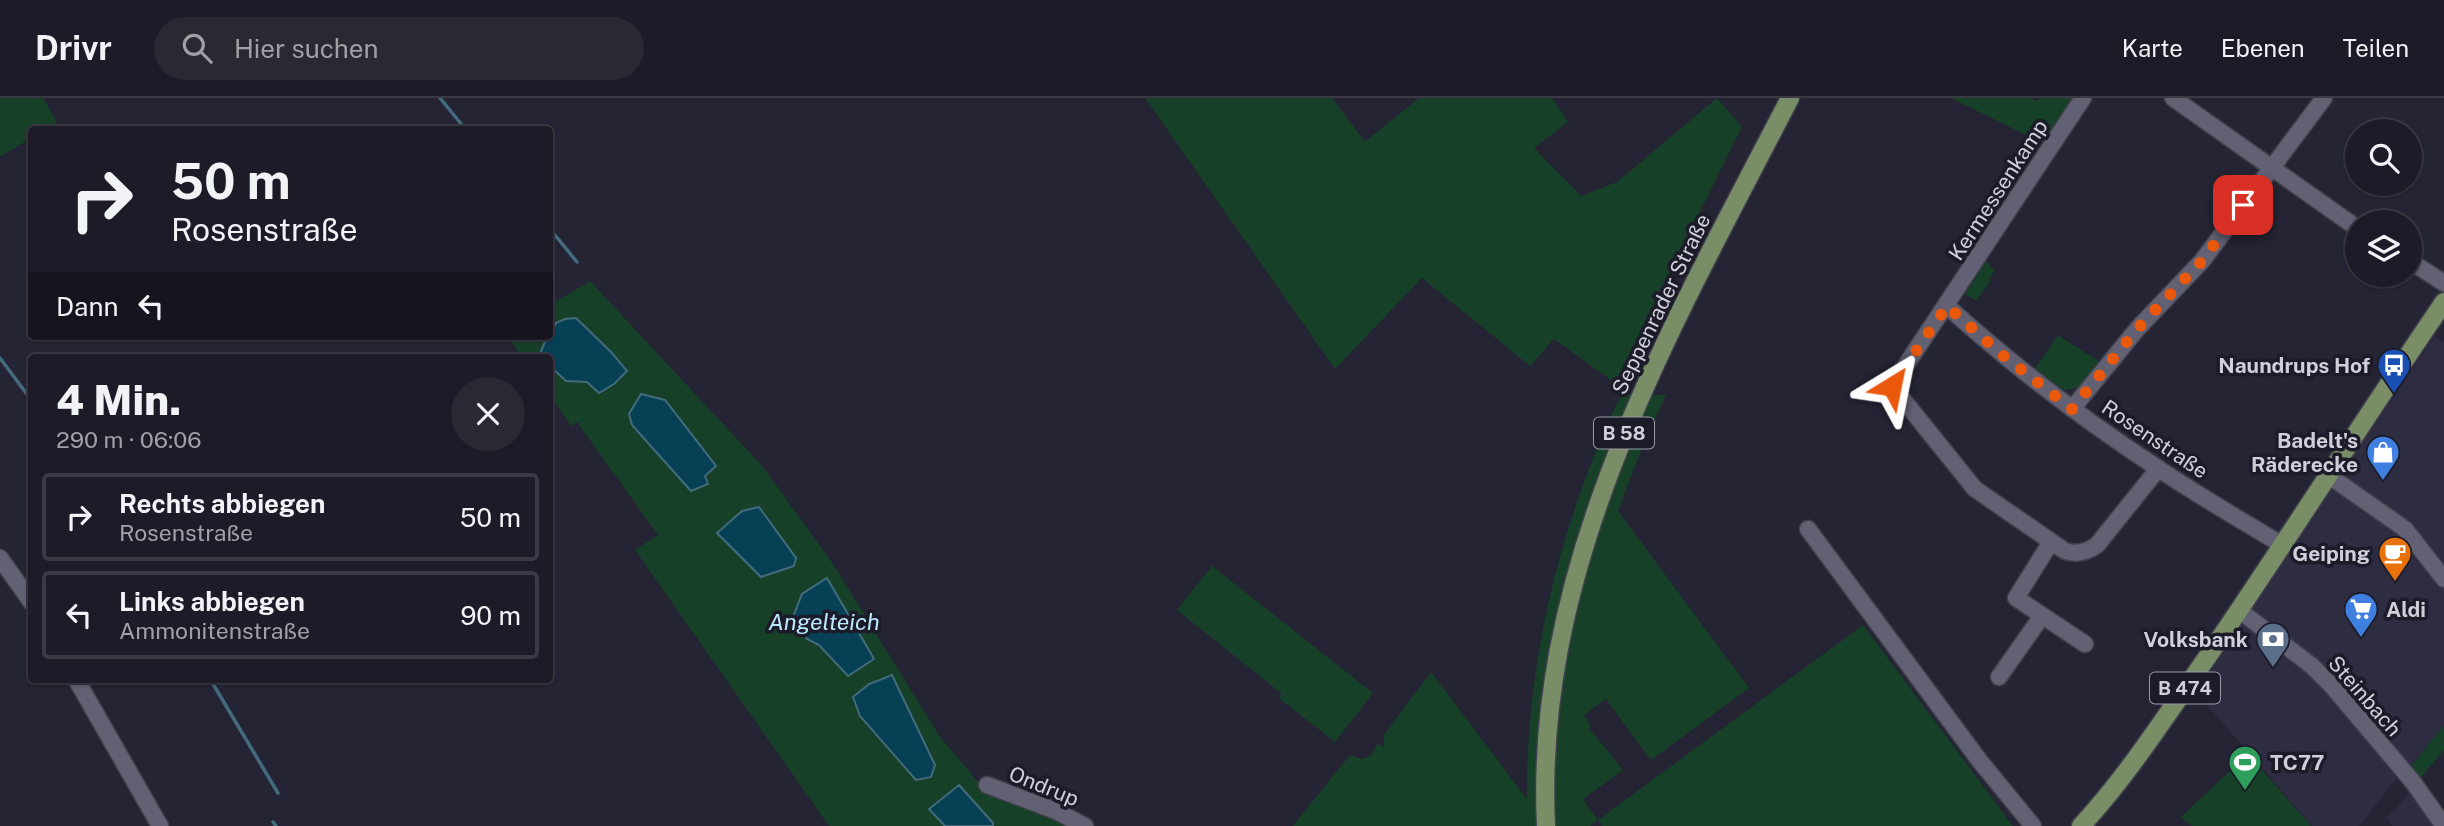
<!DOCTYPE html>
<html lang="de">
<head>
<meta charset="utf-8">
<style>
	body { margin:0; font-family:"Public Sans",sans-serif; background:#292833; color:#f1f3f6; height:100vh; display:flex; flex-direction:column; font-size:26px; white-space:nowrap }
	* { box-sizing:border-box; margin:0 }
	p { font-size:23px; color:#a0a1a7 }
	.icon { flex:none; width:38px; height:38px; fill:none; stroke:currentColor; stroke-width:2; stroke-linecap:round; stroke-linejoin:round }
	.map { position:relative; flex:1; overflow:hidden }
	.drawer { position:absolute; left:28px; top:256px; width:525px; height:329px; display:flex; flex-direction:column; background:#1c1b27; border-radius:7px; box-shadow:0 2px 5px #0004,0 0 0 2px #3a3944 }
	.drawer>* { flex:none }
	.guide { position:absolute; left:28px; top:28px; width:525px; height:214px; border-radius:7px; box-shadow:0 2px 5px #0004,0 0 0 2px #3a3944; background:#1c1b27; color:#f1f3f6; overflow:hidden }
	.fabs { position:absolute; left:2345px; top:21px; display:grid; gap:14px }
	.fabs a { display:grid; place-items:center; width:77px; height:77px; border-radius:50%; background:#1c1b27; box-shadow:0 2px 5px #0004,0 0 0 2px #3a3944; font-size:35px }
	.pin { position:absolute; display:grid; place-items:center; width:60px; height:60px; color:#fff; margin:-30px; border-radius:14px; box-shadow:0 4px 10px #0006 }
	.me { position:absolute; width:77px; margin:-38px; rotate:35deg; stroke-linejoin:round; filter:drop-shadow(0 0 5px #0008) }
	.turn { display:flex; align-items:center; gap:24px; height:147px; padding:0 28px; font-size:32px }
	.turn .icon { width:91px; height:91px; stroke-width:2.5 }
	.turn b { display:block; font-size:49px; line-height:60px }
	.then { display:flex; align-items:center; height:66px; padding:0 28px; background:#0003; gap:14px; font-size:26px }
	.round { display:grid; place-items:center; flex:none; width:74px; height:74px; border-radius:37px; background:#292833 }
	.headline { display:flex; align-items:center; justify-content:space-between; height:119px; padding:0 28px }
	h1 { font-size:42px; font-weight:800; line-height:52px }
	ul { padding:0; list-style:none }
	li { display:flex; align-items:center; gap:21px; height:88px; margin:0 14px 10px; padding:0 14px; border:4px solid #3a3944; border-radius:7px }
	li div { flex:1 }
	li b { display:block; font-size:26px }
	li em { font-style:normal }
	header { display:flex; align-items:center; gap:42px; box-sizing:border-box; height:98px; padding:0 35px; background:#1c1b27; border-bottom:2px solid #3a3944 }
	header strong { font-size:33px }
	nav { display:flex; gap:38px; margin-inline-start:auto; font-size:24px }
	.search { width:490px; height:63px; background:#292833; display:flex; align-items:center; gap:18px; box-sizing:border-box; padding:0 24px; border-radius:38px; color:#a0a1a7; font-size:26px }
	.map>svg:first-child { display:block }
</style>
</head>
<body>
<header>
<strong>Drivr</strong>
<div class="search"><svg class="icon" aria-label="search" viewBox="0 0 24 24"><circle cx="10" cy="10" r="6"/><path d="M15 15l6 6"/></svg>Hier suchen</div>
<nav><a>Karte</a><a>Ebenen</a><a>Teilen</a></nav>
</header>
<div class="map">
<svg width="2444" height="728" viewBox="0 0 2444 728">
	<rect width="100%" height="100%" fill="#252434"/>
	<!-- built -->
	<path fill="#2d2c41" d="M2435,238l9,6v383l-34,43 -14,11 -37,47h-47l-117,-135z
		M2409,695l27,33h-44l-5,-8z"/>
	<!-- green -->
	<path fill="#164028" d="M0,0h43l14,24 -12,7 -13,1 -1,8 -31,19z
		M1145,0h187l33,44 54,-44h133l16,24 -34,26 47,48 36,-14 100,-84 25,29 -127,256 -61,-44 -24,27 -108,-88 -87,91z
		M1951,0h79l7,3 2,-3h38l-29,50 -8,-6z
		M1986,164l9,8 -5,8 1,2 -15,21 -11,-7z
		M590,183l173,186 70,97 107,173 44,52 88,37h-243l-194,-276 23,-15 -81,-113 -6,4 -21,-31v-38h-28l-15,-21h43v-31z
		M2058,237l42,27 -20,26 -18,2 -28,-20z
		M1621,297h13l-44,109 -27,90 -10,48 -14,184h-246l57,-71 12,4 10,-4 6,-12 6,5v-13l47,-63 96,127c-1,-139 34,-280 94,-404z
		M1649,297h17l-25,56 -23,60 131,177 -98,72 -45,-61 -22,16 7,11 -2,2 34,42 -40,29 15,21 265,-195 150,201h-411l-4,-6 -8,6h-36l1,-88 15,-106 29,-112z
		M1212,468l161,127 -38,49 -55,-43 1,-6 -104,-83z
		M2444,627v25l-26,31 -8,-13z
		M2248,656l63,72h-119l-11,-9z"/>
	<!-- water -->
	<path fill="#064054" stroke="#436b7c" stroke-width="2" d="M576,220l36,35 15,18 -13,13 -15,9 -12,-11 -21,-1 -16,-15v-9h-10c2,-16 11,-20 16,-34l9,-4z
		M641,296l24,6 51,66 -11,10 3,8 -17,7 -59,-66 -3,-11z
		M759,409l37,51 -2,8 -33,11 -44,-44 25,-22z
		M827,480l47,81 -26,17 -29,-31 -12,-6 -14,-22 9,-23z
		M892,577l43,90 -4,12 -15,3 -56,-64 -7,-19 16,-13z
		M959,687l34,38v3h-48l-16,-17z"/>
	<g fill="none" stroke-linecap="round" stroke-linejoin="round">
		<!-- stream -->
		<path stroke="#436b7c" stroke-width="3.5" d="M440,0l26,32
			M550,131l27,33
			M0,260l32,43
			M210,581l68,114
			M273,724l3,4"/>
		<defs>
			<path id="minor" d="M2083,0l-191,288 83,103 90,62c12,4 22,1 32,-6l61,-76
				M2173,0l184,130
				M2410,163l34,22
				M1947,208c66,60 137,114 212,163 40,27 82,51 123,76
				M2072,311l66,-81 64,-67 122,-163
				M2328,377l77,54 39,50
				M1808,431l171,231 54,66
				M2051,444l-35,56 69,46
				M0,460l32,45
				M2239,512l73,56 20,20 81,96 31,44
				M1999,579l43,-61
				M76,581l84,147
				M987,687l69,26 29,15"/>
			<path id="major" d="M1546,728c-13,-264 127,-501 244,-728
				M2081,728c48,-52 86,-112 127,-170 80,-117 156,-237 236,-354"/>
		</defs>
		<!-- minor casing -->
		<use href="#minor" stroke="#40404d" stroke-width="19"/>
		<!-- major casing -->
		<use href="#major" stroke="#40404d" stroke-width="21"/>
		<!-- minor -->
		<use href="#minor" stroke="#626173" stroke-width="16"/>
		<!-- major -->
		<use href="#major" stroke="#798e66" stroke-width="18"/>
	</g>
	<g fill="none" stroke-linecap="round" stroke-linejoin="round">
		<!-- route -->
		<path stroke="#ea580c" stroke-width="12" stroke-dasharray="0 21.6" d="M1892,288l55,-80 54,48 71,55 66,-81 64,-67 41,-56"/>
	</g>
	<!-- icons -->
	<defs>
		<symbol id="bus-pin" viewBox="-11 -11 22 30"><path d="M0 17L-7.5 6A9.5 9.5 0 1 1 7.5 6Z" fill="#1a4fb4" stroke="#1c1b2a"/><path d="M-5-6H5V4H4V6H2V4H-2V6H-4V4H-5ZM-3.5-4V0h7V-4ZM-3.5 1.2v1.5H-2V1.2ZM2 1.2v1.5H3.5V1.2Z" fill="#fff"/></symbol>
		<symbol id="shop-pin" viewBox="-11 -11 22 30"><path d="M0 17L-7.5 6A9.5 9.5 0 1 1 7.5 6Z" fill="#3f7fe0" stroke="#1c1b2a"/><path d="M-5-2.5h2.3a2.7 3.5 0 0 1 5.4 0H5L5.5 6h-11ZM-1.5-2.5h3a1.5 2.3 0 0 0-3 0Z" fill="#fff"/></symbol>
		<symbol id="cafe-pin" viewBox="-11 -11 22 30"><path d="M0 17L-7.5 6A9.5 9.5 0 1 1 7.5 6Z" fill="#e8710a" stroke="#1c1b2a"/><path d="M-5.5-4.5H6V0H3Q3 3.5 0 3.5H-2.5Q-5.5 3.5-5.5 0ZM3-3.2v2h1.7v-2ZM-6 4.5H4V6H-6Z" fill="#fff"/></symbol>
		<symbol id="supermarket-pin" viewBox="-11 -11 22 30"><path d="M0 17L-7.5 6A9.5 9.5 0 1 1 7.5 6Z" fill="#3f7fe0" stroke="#1c1b2a"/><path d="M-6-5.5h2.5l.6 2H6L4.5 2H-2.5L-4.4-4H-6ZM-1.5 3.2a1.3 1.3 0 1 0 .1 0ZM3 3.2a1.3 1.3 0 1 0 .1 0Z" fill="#fff"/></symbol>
		<symbol id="bank-pin" viewBox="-11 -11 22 30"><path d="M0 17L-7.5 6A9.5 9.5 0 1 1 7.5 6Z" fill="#5c6f8a" stroke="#1c1b2a"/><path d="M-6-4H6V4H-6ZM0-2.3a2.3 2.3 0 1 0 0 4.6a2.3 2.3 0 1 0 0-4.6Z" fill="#fff"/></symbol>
		<symbol id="stadium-pin" viewBox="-11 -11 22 30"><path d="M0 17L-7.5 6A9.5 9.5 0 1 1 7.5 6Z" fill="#2e9e5b" stroke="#1c1b2a"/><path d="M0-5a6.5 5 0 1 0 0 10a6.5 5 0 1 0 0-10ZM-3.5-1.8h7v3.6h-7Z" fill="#fff"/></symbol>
	</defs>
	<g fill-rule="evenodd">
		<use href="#bus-pin" x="2375" y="248" width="38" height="52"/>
		<use href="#shop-pin" x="2364" y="335" width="38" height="52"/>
		<use href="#cafe-pin" x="2376" y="436" width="38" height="52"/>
		<use href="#supermarket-pin" x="2342" y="492" width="38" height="52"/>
		<use href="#bank-pin" x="2254" y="522" width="38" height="52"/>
		<use href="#stadium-pin" x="2226" y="645" width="38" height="52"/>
	</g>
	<g text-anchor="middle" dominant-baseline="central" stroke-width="7" stroke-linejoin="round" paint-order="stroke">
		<!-- shield labels -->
		<g fill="#1c1b2a" stroke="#9a9aa5" stroke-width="2">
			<rect x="1594" y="319.5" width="60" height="31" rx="5"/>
			<rect x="2150" y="574.5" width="70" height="31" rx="5"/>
		</g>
		<g font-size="19" font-weight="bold" fill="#d0d0da">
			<text x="1624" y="335">B 58</text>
			<text x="2185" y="590">B 474</text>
		</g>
		<!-- street labels -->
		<g font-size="21" fill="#d0d0da" stroke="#1c1b2a">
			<text transform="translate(1998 92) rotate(-57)">Kermessenkamp</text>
			<text transform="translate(1661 206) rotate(-64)">Seppenrader Straße</text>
			<text transform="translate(2155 341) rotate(34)">Rosenstraße</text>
			<text transform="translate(2365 598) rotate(49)">Steinbach</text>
			<text transform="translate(1044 688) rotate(22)">Ondrup</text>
		</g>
		<!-- poi labels -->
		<g font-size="21" font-weight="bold" fill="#d0d0da" stroke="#1c1b2a" text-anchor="end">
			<text x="2370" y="267">Naundrups Hof</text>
			<text x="2358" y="342">Badelt's<tspan x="2358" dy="24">Räderecke</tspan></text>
			<text x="2370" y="455">Geiping</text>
			<text x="2386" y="511" text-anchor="start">Aldi</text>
			<text x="2248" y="541">Volksbank</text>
			<text x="2270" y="664" text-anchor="start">TC77</text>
		</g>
		<!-- water labels -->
		<g font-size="23" font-style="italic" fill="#bbe8fd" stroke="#1c1b2a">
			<text x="824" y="523">Angelteich</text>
		</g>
	</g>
</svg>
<div class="fabs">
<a><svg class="icon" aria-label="search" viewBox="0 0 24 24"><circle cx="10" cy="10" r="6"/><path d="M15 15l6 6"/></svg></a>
<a><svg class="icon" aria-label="layers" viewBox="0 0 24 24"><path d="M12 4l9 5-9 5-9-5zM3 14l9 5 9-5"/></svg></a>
</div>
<div class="pin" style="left:2243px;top:107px;background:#d93025"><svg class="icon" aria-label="arrive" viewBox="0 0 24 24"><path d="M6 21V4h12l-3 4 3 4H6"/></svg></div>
<svg class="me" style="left:1892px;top:288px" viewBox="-20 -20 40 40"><path d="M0-17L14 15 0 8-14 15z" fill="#ea580c" stroke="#fff" stroke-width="4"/></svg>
<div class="guide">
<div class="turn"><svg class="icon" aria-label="right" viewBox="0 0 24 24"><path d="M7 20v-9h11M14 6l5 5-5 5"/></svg><div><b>50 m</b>Rosenstraße</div></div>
<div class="then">Dann<svg class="icon" aria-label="left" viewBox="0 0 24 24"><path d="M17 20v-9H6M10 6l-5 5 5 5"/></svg></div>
</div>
<section class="drawer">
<div class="headline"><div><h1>4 Min.</h1><p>290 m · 06:06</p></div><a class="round"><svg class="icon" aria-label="close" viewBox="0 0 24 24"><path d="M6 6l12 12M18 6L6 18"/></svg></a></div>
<ul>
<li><svg class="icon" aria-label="right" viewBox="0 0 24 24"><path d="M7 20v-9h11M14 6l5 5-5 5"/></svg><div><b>Rechts abbiegen</b><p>Rosenstraße</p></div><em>50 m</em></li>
<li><svg class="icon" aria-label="left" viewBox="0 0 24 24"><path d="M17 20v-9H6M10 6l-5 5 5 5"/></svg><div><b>Links abbiegen</b><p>Ammonitenstraße</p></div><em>90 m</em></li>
</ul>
</section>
</div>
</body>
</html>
